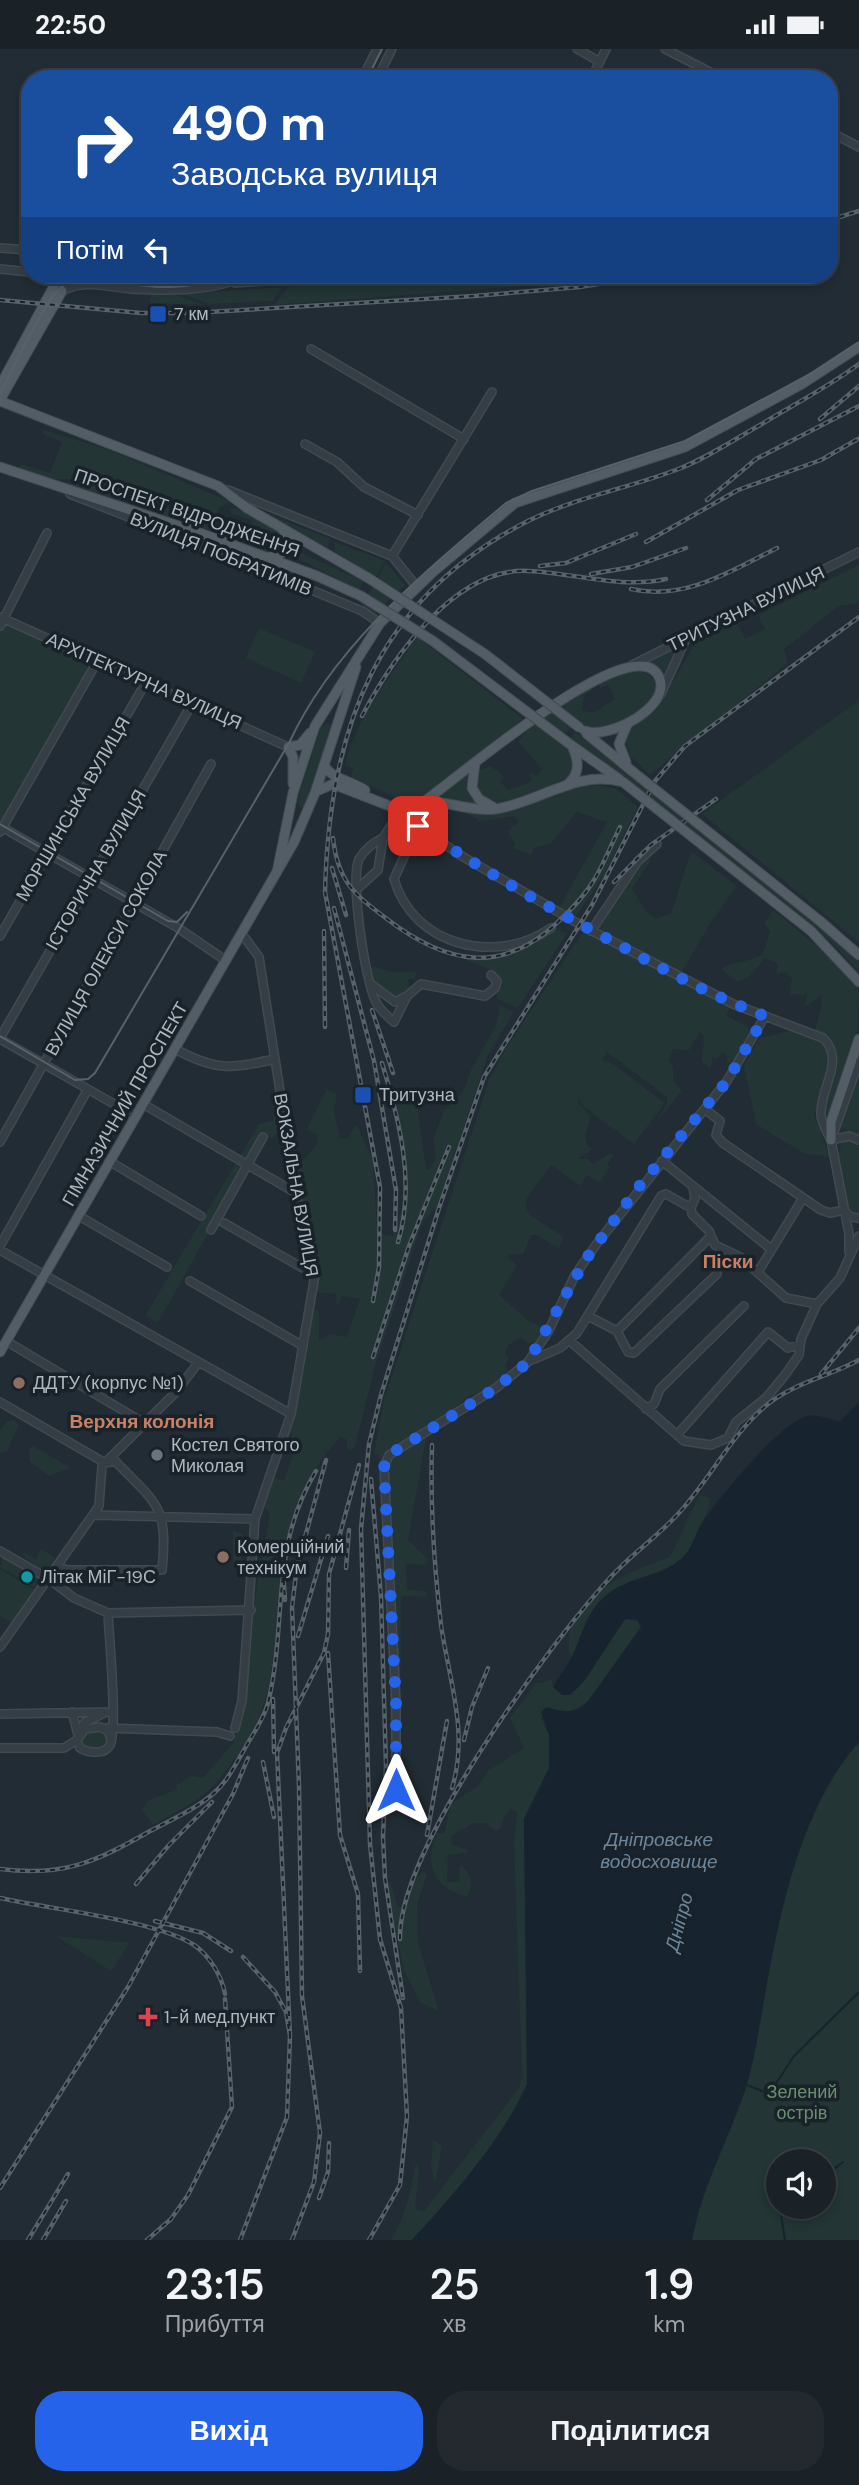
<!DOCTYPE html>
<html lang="uk">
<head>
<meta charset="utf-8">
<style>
	body { margin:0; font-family:"DM Sans",sans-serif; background:#23292f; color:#f1f3f6; height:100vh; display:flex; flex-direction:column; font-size:26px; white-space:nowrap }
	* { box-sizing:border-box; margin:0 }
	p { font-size:23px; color:#9fa3a7 }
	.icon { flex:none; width:38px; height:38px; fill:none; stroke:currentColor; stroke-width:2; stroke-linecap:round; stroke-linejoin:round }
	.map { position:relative; height:2191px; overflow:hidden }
	.sheet { display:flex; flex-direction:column; background:#1a2127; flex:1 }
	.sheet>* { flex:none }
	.hud { position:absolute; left:21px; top:21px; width:817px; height:214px; border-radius:28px; box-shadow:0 4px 10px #0003,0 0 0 2px #383e44; background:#1a4fa0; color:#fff; overflow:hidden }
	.controls { position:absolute; left:766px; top:2100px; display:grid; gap:14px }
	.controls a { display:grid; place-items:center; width:70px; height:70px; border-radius:50%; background:#1a2127; box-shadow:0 4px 10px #0003,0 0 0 2px #383e44; font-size:35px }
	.pin { position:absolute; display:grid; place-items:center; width:60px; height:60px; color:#fff; margin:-30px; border-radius:14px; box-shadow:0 4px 10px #0006 }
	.me { position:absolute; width:77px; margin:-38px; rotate:0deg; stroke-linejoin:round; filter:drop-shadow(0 0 5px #0008) }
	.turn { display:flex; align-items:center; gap:24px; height:147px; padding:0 35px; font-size:32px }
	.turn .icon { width:91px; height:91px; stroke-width:2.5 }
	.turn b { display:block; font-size:49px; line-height:60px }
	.then { display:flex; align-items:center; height:66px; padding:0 35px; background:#0003; gap:14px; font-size:26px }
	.eta { display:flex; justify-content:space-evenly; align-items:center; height:119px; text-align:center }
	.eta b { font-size:42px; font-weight:600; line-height:49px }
	.primary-button { display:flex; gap:14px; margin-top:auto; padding:14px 35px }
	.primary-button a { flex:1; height:80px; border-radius:28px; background:#2563eb; color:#fff; font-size:28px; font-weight:600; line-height:80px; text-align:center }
	.primary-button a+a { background:#23292f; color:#f1f3f6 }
	.status { display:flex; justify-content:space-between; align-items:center; height:49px; padding:0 35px; background:#1a2127; direction:ltr }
	.status svg { height:19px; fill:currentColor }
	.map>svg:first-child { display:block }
</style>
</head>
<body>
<div class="status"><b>22:50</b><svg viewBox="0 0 49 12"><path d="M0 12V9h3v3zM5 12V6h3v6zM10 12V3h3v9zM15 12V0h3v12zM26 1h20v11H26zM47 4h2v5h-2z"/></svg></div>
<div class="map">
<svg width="859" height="2191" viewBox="0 0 859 2191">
	<rect width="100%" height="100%" fill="#222c34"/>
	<!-- green -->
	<path fill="#233535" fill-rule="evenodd" d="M452,226h97v9l-275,21 15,-18z
		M283,238l-11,14 -62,3 -28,-10z
		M151,246h24l29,10 -54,-2z
		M44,381l65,20 122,52 -11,5 -9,21 -8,2 -99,-35 -52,-13 61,3 87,37 3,-5 -88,-37 -66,-1 -31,-9 3,-6 29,9 12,-31 -20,-8z
		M230,459h5l40,20 8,10 -3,12 -9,4 -20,-7 -6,-6 9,3 7,-18 -9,1 -1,-7 -20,-7z
		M260,462l70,28 -2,8 -21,-8z
		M335,493l50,19 -9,16 -42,-26z
		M291,499l72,33 -4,9 -66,-34z
		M386,513l19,23 -31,29 -12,-7z
		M859,516v38l-20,3 -55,43 4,14 -138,112 -20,-19 -4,-14 6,-14 32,-30 32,-57 41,-18 8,16 20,-10 -7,-14z
		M5,573l90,40 -92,160 -3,-2v-190z
		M259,579l56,24 -14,31 -55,-25z
		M417,588l106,82c-28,23 -83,75 -116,84l-56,-26 2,-9 -8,-2c9,-44 47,-93 72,-129z
		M676,598l1,1 -13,37 -7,-18 -11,-6z
		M639,619l18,13c-3,25 -29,41 -51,50l-19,-3 -9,-8 -21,22 13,9 6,14 -8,16 -69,24 -15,-5 -10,-13 2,-15 15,-6 14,11 -5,5 8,8 18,-6 6,-5 -3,-4 3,-3 4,4 6,-6 -23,-28c14,-27 47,-42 72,-55l2,3 -9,5 -2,15 11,3 22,-14 -7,-14 -8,3 -2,-4z
		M859,651v242l-157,-128z
		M329,674l3,3 -24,78 -7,4 -4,-7 24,-74z
		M576,681l244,196 39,35v11l-26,-28 -37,-31 -225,-175z
		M470,723l-1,11 15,23 -47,-8z
		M597,736l18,3 23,19 -34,68 -29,43 -16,-10 48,-86 -30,-10 -26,31 -17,5 -3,7 -18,-7 2,-3 -7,-14 11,-9 -5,-6 -38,6 2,-3 -14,-6 42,-1 62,-24z
		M692,803l45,34 -28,39 -28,49 -81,-45v-5l47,-66 4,2 -19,29 14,22 10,8 15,-6c9,-22 11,-41 21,-61z
		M773,861l70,58 13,17 3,9 -1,35 -31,87c-8,-22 19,-45 4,-74l-16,-9c1,-14 9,-25 6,-38l-16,12 2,-12 -17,-1 2,-15 -6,-7 -10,2 2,-10 -13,-6 -15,18 -12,6 -17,-13c13,-9 29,-6 42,-15l7,-22 -6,-9z
		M558,881l8,3 -2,5 -46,70 -21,-9 1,-19 -4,-9 -32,-13c46,0 57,-5 96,-28z
		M583,883l148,74 -5,9 22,12v5l3,-4 4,2 -21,35 -8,-3 2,-5 -6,-4 -5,6 -4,-2 -3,12 -8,-8 2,-26 -4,-3 -11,18 -16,-1 -4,11 4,7v13l9,11 -28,33 13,-20v-7l-60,-45 -5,8 10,3 53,40 -31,41 -51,-38 -4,-8 -1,5 13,13 -6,20 2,9 6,4 -15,10h10l5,5 18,-11 5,6 -4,-2 -5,8 3,3 -11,15 -12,-8 -7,11 -29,-21 -24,33 -1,11 6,7 31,21 -4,12 -22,-14h-6l-8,20 -13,-1 -2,3 9,9 -18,29 29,25 19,10 -8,11 -10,3 -8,-7 -13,8 -3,8 4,6 -4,6 4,10 -15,11 -25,10 -46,36 3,7 -18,101 20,19 -1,6 -21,-1 1,26 19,1v6l-25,-1 -1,194 -10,3v-111l-11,-227 -5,-2 10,-53 105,-320 17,-32z
		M372,917l21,6h23l-1,7h-7l1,9 -15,11 -22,-16z
		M500,956l14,7 -26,43 -51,152 -15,16 -47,143 -20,80 -3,4 -5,-2v-8l-6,-3c-69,67 -54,170 -74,256 -9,35 -31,69 -56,95 -14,15 -40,26 -58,37l-11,-16 6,-9 29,-10 -1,-4 14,-10 13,2 31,-36 8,-32 11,-101 17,-95 -8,-9 10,-28 12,4 12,-37 -6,-2 2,-7 -3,-3 23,-124 7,4v28l12,-6 16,3 13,-38 -18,-3 -5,11 -1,-13 -20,-2 1,-20 -22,-102 22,-26 1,-8 -11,-7 20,-40 10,5 -3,17 6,28 8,-1 8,-14 17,36 4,68 7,7 10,1 14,-51 -11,-82 2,-12 7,-1 10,6 10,73 4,1 6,-14 -3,-16 11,-29 20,-20 7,-21 25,-45z
		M794,981l28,11 7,10v23l-15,41 16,42 -25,-3 -49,-30 -12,-59 15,-27z
		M859,1019v69l-20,-11z
		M282,1059l3,10 -12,21 -10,-4 -105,188 -13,-7 114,-192 15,-4 -2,-11z
		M847,1091l12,6v69l-11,-3 -10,-54 3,-15z
		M14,1371l5,5 -12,26 -7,2v-23l7,-9z
		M33,1397l38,22 -22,8 -19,-14 -1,-13z
		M699,1447l9,1 3,3c-5,16 -13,36 -21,50 -17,28 -68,27 -92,53 -14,15 -16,35 -26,53l-3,-2c0,-7 -1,-16 1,-22 15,-44 60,-61 100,-75z
		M233,1481l10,4 -1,31 -9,1z
		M41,1500l13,8 2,5 -8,13 -26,-20 2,-3 12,7z
		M3,1507l36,20 -5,11 -34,-20z
		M0,1520l35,21 -22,34 -13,-8z
		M630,1568l11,6v8l-53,70 -10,9 -37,8 8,17v33l-25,51 3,265c-22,52 -76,115 -115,156h-21c15,-24 20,-50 25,-78l3,7 -4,40 9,2 95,-123 3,-14 -8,-230 3,-32 -6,-3 -7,7 -3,12 -5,3 -11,-8h-11l-23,13 1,9 15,5v3l-19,2 -1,27h12l1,-17c13,9 13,17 8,31 -33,-4 -46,-35 -30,-64l6,2 7,-30 27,-18 11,-16 35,-22 -14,-30 26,-35 10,-1 5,-4 2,9 17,8c24,-17 38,-70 60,-78z
		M99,1682l8,6 -2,9 -16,2 -6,-2 -2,-6 5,-8z
		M859,1693v498h-167c10,-55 39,-103 55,-156 9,-31 13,-63 19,-95 15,-85 36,-179 93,-247zM779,2112h45v46h-45z
		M423,1822l4,4 -10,30 1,38 21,68 -18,-8 -17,-32 -17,-84 3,-6 8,26 8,-2 8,-24z
		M56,1887l74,7 -19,28z
		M433,2090l9,7 -7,39 -4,-19z"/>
	<!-- water -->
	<path fill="#172430" d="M859,1353v340c-56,60 -79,168 -93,247 -6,32 -10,64 -19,95 -17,53 -45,101 -55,156h-280c39,-42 92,-103 115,-156l-3,-265 25,-51v-33l-8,-23 5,-5c18,5 27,8 42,-6l53,-74 -4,-7 -12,-1 -40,61 -15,15h-8l-9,-8c7,-13 17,-24 22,-37 10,-24 16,-47 40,-61 21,-13 49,-14 67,-31 11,-10 13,-25 21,-37 18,-25 77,-99 105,-105 12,-2 21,4 32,5z"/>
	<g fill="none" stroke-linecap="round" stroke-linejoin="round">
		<!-- stream -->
		<path stroke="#172430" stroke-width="2" d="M747,2036l22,9 25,-38 65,-64
			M824,2128l19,-15
			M783,2158l-2,8 4,25"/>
		<defs>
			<path id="minor" d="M577,0l23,13
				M665,0l59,30
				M362,30l15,-30
				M377,30l15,-30
				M591,30l15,-30
				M830,83l29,15
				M0,199l30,2
				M0,220l30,3
				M44,226l18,16c22,-12 45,-4 69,-2 39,2 81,3 117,-14
				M86,226l84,6 47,-6
				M235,234l118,-8
				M55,235l18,-9
				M311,300l153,90
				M305,395l32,18 27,25 54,28
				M228,441l164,66 25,31
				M70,445l186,73 106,44 18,12
				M392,507l100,-164
				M0,568l288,130
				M0,577l47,-93
				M632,616l227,-113
				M661,645l24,-53
				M409,760l5,14 46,32 119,69 154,80 90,34c23,22 -3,50 -2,76 0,9 6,18 10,26l18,-4 10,4
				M402,761l-3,13 8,27 -13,29c19,67 102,87 157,49
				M0,777l178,102 47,32
				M0,783l98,-172
				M383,789c-11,5 -18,11 -24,21 -9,20 6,123 17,143 4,8 11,14 18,20l13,-26 14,-12 64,12 10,-8 2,-7 -6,-6
				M356,841l22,-20 5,-32 15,-23
				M591,882l47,-70 19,-17
				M0,887l146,-254
				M371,935l24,18 12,-6
				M0,989l193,-336
				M0,990l135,77
				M175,1000c41,22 55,20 100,10
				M143,1055l153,89
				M705,1060l15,12 -4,14 7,8 98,67 9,3 14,-3
				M0,1093l211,-378
				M109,1112l92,55
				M662,1112l109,88
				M691,1159l1,6 17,17 6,14 25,12 46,41 31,6
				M844,1162l7,6 8,1
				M79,1167l88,51
				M224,1174l91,52
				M211,1181l52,-93
				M0,1197l88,-157
				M0,1201l291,164
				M849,1203v-18l-18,-94 28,-79
				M758,1223l45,-74
				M190,1232l113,65
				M588,1267l29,15 93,-94
				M617,1282l11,21 6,1 83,-79
				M6,1292l138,82
				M570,1292l114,100 27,4 17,-7 8,-16 30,-24 19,-23 14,-20 2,-16 16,-35 23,-26 19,-42
				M532,1311l28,-12 17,-15 84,-137 5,-2 25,14 4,-10 -2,-11
				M0,1353l105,61 10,-2c43,44 53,45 47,109h-95l-10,-4
				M646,1360l8,-5 6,-15 84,-83
				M677,1386l91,-103 20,16 12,-3
				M93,1466l162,4
				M0,1502l49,28 25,19 34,15 143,-3
				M108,1564c1,24 10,115 2,132 -5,10 -22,8 -30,3l-3,-8 8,-11 15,-2 8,4 3,9
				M0,1598l99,-141 3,-40 73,-73 23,-30
				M72,1663l6,23
				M0,1665l112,-2
				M107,1679l110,4 13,4
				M235,1679l7,-27 13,-182 36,-105 24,-139 -19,-82 -37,-236 -17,-23
				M81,1681l3,-7 20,-10
				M0,1699h64l13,-8
				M396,1741v-87l-12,-236 5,-12 107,-67 32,-26 20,-30 27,-57 23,-33 129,-161 38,-65"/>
			<path id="major" d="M0,337l55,-102
				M0,351l62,-109
				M0,352l218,85 29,22 123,71
				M0,418l200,66 117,43 44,20
				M269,508c16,0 23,-14 14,-27
				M587,685l45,37
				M571,696l48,34
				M626,713l-7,-18 8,-19
				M475,714l-3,25 7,11 14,8
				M324,716c7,14 28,16 41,25
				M293,735v-27l-5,-10 12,-2 10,-12
				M567,736c13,-11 12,-23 6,-37
				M317,742l16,-7 62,24h20c31,-19 219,-186 244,-131 14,29 -50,63 -74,54
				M426,752c23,1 48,11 70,8 43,-7 82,-40 127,-27
				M277,823l16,-79 22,-67 65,-103 53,-51 82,-69 170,-56 117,-63 57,-37
				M820,872l39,34
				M811,882l48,51
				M831,1091v-18l28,-83
				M0,1303l294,-510 21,-49 41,-126"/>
		</defs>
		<!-- minor casing -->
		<use href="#minor" stroke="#414951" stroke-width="10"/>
		<!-- major casing -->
		<use href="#major" stroke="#414951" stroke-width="11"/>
		<!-- minor -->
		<use href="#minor" stroke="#353d45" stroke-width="7"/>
		<!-- major -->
		<use href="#major" stroke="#535d65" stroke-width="9"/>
		<!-- tram -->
		<path stroke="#57626b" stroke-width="2" d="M367,30l15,-30
			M0,345c12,-23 44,-93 61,-107 18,-15 76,0 100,0 25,0 51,-3 74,-12
			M0,775l168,97 9,1 10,-10
			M0,987l75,44 13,-1 7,-6 194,-330c45,-98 136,-171 217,-240l26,-12 153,-50 127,-68 47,-31"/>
		<defs>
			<path id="rail" d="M830,171l29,-9
				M0,251l141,13h51l282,-17 106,-9 73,-12
				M820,370l39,-33
				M707,451l49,-41 103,-53
				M646,493l92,-52 83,-30 37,-21
				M540,517l26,-3 70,-29
				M591,525l41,-7 54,-19
				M631,540c54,12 100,-18 146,-41
				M362,667c30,-57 92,-149 166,-145 47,2 91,18 138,8
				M333,789c5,44 21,56 54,81 59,45 115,57 172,2 13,-12 26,-26 35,-41 10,-16 17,-35 26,-53
				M332,819l14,47
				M614,833l37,-37 65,-46
				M334,859l40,153 22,129 -1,40
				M324,882l1,96
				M372,961l21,63
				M382,1014c17,56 34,121 16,179
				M373,1252l6,-34 1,-80 -55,-295c4,-162 51,-295 205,-372 45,-22 98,-32 146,-50 29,-11 56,-29 84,-45 33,-20 68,-38 99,-61
				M373,1308l36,-111 40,-99
				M821,1325l38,-46
				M432,1396c-2,60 2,120 9,180 8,55 28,108 11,163
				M371,1430l10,118 5,169 -3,71 2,41 18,120
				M346,1519l3,-38
				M283,1521l2,30
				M298,1587l30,-100
				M328,1604l12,182 18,59 2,77
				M273,1650l1,53
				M464,1691l8,-33 16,-39
				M263,1713l11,55
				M427,1786l20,-114
				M0,1820c64,8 96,-7 150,-38 21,-11 46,-22 64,-38 13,-11 21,-28 30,-43 8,-15 20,-31 24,-47 20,-83 1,-154 48,-232
				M136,1835l33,-39 43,-43
				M0,1849c48,11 156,22 194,47 15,10 28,31 31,49
				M155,1872l48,12 28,18
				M400,1890c-2,-89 147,-292 208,-359 21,-24 48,-42 70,-66 32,-34 53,-80 90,-110 26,-21 62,-28 91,-44
				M290,1987l-13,-283 9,-25 38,-75 4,-19 1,-60 30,-109
				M0,2139l128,-201 105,-193 15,-36
				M319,2149l9,-26 1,-29
				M28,2191l40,-66
				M43,2191l23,-39
				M147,2191l24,-21 17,-24 44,-88 -7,-108
				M240,2191l47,-123 3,-81 -4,-24 -11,-20 -32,-35
				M292,2191l22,-58 6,-49 -18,-137 -3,-210 -7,-179 5,-40 29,-107
				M369,2191l31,-55 7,-69 -6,-108 -21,-69 -10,-95 -9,-315 8,-85 12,-49 58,-187 45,-131 108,-172 63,-124 30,-35 174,-129"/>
		</defs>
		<!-- rail casing -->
		<use href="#rail" stroke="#57626b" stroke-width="4.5"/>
		<!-- rail -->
		<use href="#rail" stroke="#1a2229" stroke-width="2" stroke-dasharray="5" stroke-linecap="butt"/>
		<defs>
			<path id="major-bridge" d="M370,530l115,75 95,74
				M361,547l72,45 138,104
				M632,722l188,150
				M623,733l188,149"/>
		</defs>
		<!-- major-bridge casing -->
		<use href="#major-bridge" stroke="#414951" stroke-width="11" stroke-linecap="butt"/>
		<!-- major-bridge -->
		<use href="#major-bridge" stroke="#535d65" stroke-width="9"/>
	</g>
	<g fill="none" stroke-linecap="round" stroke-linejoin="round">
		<!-- route -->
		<path stroke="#2563eb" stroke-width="12" stroke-dasharray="0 21.6" d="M396,1741v-87l-12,-236 5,-12 107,-67 32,-26 58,-103 51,-70 90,-108 38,-65c-50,-19 -97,-44 -144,-70 -70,-37 -138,-75 -203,-120"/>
	</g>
	<!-- markers -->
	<g fill="#1a4fb4" stroke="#1a2229" stroke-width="2.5">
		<rect x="149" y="256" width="18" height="18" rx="3.5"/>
		<rect x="354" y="1037" width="18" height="18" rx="3.5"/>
	</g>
	<g fill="#8d6e63" stroke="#1a2229" stroke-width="2.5">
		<circle cx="19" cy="1334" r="7"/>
		<circle cx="223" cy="1508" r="7"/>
	</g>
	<circle fill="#6b7280" stroke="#1a2229" stroke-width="2.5" cx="157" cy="1406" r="7"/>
	<circle fill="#0f9aa8" stroke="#1a2229" stroke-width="2.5" cx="27" cy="1528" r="7"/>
	<path fill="#e0444e" stroke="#1a2229" stroke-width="2.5" d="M144.5 1957.5h7v7h7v7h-7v7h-7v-7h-7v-7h7z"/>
	<g text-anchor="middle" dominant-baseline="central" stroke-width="7" stroke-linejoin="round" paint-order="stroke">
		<!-- poi labels -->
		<g font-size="18" fill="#afb8c1" stroke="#1a2229" text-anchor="start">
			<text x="174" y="265">7 км</text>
			<text x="379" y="1046">Тритузна</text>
			<text x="33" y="1334">ДДТУ (корпус №1)</text>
			<text x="171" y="1396">Костел Святого<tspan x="171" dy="21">Миколая</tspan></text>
			<text x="237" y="1498">Комерційний<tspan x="237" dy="21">технікум</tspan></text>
			<text x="41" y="1528">Літак МіГ-19С</text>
			<text x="164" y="1968">1-й мед.пункт</text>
		</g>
		<!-- street labels -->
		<g font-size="18" fill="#afb8c1" stroke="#1a2229">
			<text transform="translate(187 464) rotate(19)">ПРОСПЕКТ ВІДРОДЖЕННЯ</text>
			<text transform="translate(221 505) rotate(22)">ВУЛИЦЯ ПОБРАТИМІВ</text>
			<text transform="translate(746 560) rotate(-26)">ТРИТУЗНА ВУЛИЦЯ</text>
			<text transform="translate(144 632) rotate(24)">АРХІТЕКТУРНА ВУЛИЦЯ</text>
			<text transform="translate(73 760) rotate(-60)">МОРШИНСЬКА ВУЛИЦЯ</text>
			<text transform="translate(96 821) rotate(-60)">ІСТОРИЧНА ВУЛИЦЯ</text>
			<text transform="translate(106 904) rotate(-61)">ВУЛИЦЯ ОЛЕКСИ СОКОЛА</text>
			<text transform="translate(125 1055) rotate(-60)">ГІМНАЗИЧНИЙ ПРОСПЕКТ</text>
			<text transform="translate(296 1136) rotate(80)">ВОКЗАЛЬНА ВУЛИЦЯ</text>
		</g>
		<!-- park labels -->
		<g font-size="18" fill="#698f6d" stroke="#1a2229">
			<text x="802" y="2043">Зелений<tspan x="802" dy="21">острів</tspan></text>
		</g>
		<!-- neighbourhood labels -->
		<g font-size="19" font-weight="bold" fill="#c78265" stroke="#1a2229">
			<text x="728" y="1212">Піски</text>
			<text x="142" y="1372">Верхня колонія</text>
		</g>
		<!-- water labels -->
		<g font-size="19" font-style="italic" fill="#6b879d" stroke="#1a2229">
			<text x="659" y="1790">Дніпровське<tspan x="659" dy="22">водосховище</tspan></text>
			<text transform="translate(679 1873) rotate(-75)">Дніпро</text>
		</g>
	</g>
</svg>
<div class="controls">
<a><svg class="icon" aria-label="sound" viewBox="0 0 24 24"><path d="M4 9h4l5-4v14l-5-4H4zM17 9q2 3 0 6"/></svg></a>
</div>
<div class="pin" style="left:418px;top:777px;background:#d93025"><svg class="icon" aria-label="arrive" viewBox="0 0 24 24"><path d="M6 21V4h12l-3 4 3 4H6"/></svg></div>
<svg class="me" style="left:396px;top:1741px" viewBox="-20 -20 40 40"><path d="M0-17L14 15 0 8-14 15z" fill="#2563eb" stroke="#fff" stroke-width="4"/></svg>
<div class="hud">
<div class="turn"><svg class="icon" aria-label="right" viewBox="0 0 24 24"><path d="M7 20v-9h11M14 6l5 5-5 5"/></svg><div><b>490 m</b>Заводська вулиця</div></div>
<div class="then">Потім<svg class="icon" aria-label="left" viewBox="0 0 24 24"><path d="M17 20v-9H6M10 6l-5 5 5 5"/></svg></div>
</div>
</div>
<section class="sheet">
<div class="eta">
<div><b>23:15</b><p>Прибуття</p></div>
<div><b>25</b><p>хв</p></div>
<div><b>1.9</b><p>km</p></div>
</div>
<div class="primary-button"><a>Вихід</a><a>Поділитися</a></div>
</section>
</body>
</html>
